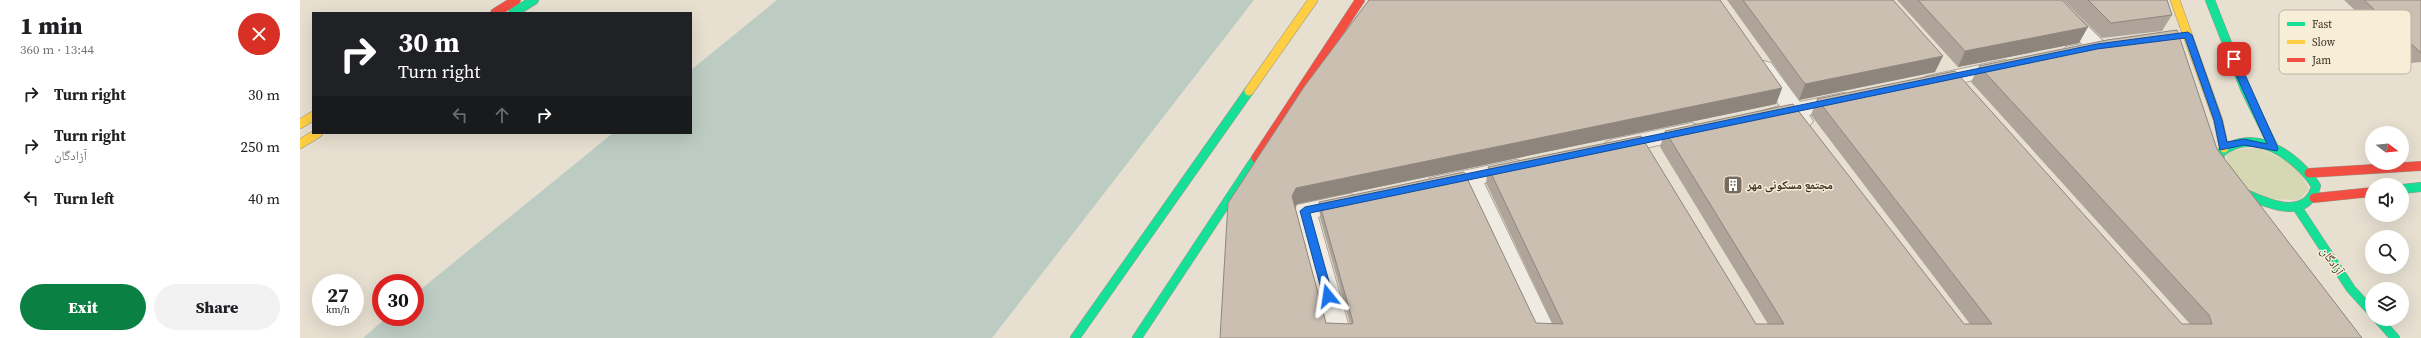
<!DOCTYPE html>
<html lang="en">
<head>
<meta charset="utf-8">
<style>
	body { margin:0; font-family:"Source Serif 4","Noto Naskh Arabic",serif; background:#f2f2f2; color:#202124; height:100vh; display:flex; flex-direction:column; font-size:15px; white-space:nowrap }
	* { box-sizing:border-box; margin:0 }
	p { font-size:13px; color:#757577 }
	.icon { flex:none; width:22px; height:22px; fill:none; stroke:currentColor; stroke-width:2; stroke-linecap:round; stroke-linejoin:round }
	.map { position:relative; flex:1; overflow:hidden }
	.sheet { display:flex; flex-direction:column; background:#fff; width:300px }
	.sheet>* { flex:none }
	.top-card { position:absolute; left:12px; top:12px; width:380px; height:122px; border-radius:0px; box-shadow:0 4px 16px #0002; background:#202124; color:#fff; overflow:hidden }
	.needle { width:26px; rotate:106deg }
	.fabs { position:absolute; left:2065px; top:126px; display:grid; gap:8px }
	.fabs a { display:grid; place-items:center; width:44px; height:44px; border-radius:50%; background:#fff; box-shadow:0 4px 16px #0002; font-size:20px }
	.speed { position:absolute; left:12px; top:274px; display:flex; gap:8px; font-size:20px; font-weight:700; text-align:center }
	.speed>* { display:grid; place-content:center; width:52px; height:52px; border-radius:50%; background:#fff; box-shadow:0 4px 16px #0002; line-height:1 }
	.speed small { font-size:10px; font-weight:400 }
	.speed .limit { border:6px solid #d22; background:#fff; color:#111 }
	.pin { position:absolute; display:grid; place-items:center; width:34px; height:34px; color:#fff; margin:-17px; border-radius:8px; box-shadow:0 2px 6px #0006 }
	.me { position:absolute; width:44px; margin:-22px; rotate:345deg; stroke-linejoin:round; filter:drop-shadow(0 0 3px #0008) }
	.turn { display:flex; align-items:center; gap:14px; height:84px; padding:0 20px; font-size:18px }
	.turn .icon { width:52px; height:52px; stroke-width:2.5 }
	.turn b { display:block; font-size:28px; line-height:34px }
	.lanes { display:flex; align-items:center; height:38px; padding:0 20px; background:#0003; justify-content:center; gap:20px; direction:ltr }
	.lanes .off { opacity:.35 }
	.round { display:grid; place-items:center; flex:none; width:42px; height:42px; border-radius:21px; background:#f2f2f2 }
	.overview { display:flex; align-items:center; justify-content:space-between; height:68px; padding:0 20px }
	h1 { font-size:24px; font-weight:800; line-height:30px }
	.cta { display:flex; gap:8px; margin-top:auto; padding:8px 20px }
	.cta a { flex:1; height:46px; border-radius:24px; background:#0b8043; color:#fff; font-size:16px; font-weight:800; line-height:46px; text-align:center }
	.cta a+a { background:#f2f2f2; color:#202124 }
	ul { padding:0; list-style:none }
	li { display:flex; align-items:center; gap:12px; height:52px; padding:0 20px }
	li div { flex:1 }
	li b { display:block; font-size:15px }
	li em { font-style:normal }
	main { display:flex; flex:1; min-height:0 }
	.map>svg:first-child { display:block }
</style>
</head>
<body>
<main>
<section class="sheet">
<div class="overview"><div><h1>1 min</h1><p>360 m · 13:44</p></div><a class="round" style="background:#d93025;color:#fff"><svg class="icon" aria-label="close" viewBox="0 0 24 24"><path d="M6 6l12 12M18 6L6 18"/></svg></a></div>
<ul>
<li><svg class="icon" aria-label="right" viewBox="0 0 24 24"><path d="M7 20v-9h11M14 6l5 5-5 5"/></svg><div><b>Turn right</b></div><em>30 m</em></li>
<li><svg class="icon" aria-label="right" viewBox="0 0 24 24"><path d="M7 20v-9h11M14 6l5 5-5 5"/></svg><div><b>Turn right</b><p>آزادگان</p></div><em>250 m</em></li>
<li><svg class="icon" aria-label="left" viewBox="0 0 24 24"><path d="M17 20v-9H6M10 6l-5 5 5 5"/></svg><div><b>Turn left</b></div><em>40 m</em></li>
</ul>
<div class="cta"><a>Exit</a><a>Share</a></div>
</section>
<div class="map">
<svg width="2121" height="338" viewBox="0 0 2121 338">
	<rect width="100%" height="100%" fill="#e7e0d1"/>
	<!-- green -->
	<path fill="#d6d7b3" d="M1959,148l36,17 14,24 -10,11 -33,-1 -32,-19 -8,-25 7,-5z"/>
	<!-- water -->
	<path fill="#bcccc2" d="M477,0h477l-262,338h-629l24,-21h28v-23l198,-161h78v-63z"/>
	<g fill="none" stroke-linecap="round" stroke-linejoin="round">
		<defs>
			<path id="street" d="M1740,0h21l43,42 3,5 -3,5 -31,7 -7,-2 -3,-5 3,-5 16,-3z
				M1704,60l7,2 3,5 -3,5 -79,17 -7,-2 -3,-5 3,-5 7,-2z
				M1464,61l7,2 29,39 43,-9 7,2 3,5 -3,5 -41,10 4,6 -4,5c-10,3 -14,1 -20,-7l-20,4 -7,-2 -4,-5 4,-5 18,-5 -26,-38 3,-5z
				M1392,123l8,3 3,5 -3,5 -86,19 -8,-3 -3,-5 3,-5 8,-3z
				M1216,160l8,2 3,6 -3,6 -40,9 75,155h-24l-71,-151 -26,5 -8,-2 -3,-6 3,-6 8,-2z
				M1049,194l8,2 3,6 -3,6 -39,9 34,121h-24l-34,-127 3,-6z"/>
			<path id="fast" d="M1910,0l35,89 29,59
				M213,13l21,-13
				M1927,179l-8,-14 1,-12c33,-28 77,3 96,33 -9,36 -51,17 -74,6
				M2102,189l19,-2
				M1997,207l54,82 21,23
				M2078,319l17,19
				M775,338l174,-247
				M837,338l119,-180"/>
			<path id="slow" d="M1875,0l43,120 6,28
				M949,91l64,-91
				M0,124l13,-8
				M0,144l18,-11"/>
			<path id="jam" d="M195,13l21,-13
				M956,158l104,-158
				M2009,173l112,-7
				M2014,198l58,-6"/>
		</defs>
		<!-- street casing -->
		<use href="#street" stroke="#ada599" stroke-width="2"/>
		<!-- fast casing -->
		<use href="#fast" stroke="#9c958a" stroke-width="10"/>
		<!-- slow casing -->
		<use href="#slow" stroke="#9c958a" stroke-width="10"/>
		<!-- jam casing -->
		<use href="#jam" stroke="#9c958a" stroke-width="10"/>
		<!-- street -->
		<use href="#street" fill="#efebe3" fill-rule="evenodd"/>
		<!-- fast -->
		<use href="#fast" stroke="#16e098" stroke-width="9"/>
		<!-- slow -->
		<use href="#slow" stroke="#ffcf43" stroke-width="9"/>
		<!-- jam -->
		<use href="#jam" stroke="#f24e42" stroke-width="9"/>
	</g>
	<!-- wall -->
	<path fill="#afa499" d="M1069,0l413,88 -6,16 -479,100 -2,3 31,116 24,1 -30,-106 -1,-16 217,121 17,1 -67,-141 2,-16 268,157h12l-108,-177 5,-16 299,193h6l-159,-209 6,-16 365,225h8l-219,-242 8,-16 238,83 145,189h-1142z
		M1427,0h166l42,72 -136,28z
		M1597,0h165l17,43 -121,24z
		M1763,0h104l5,15 -10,16 -60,7z
		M2044,0h77v62l-10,1z"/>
	<!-- shaded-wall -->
	<path fill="#8e867d" d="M1788,27l-9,16 -121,24 7,-16z
		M1643,56l-8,16 -136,28 6,-16z
		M1482,88l-6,16 -479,100 -4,7 -1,-15 4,-8z"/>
	<!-- building -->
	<path fill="#cbbfb2" stroke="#8e867d" d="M1069,0h351l62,88 -486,100 -4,8 34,127 26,1 1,-2 -34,-120 145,-30 72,151 27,1 -75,-157 153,-31 115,188h28l-119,-193 128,-27 171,220h28l-175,-225 138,-28 227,253h30l-3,-9 -230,-249 128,-26 70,-10 40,119 145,189h-1142l8,-135 76,-116z
		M1443,0h150l50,56 -138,28z
		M1618,0h144l26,27 -123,24z
		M1788,0h79l5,15 -61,8z
		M2064,0h57v52h-1z"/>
	<!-- route -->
	<path fill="#1a73e8" stroke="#114b97" d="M1888,32l4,3 30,85 5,22 17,-3 23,5 -38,-85 5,-2 4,2 40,89 -1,3 -33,-6 -24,5 -6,-30 -29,-82 -88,11 -787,164 23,83 -5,4 -5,-4 -23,-85 5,-4 792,-163z"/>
	<!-- icons -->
	<defs>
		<symbol id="building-square" viewBox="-11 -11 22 22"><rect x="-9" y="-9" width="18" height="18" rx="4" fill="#786c5e" stroke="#f7eed8"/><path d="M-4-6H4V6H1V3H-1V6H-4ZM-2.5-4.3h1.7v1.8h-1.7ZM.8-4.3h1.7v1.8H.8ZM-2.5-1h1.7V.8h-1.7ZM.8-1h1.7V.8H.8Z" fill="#fff"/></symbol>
	</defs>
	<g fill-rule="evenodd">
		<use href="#building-square" x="1422" y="174" width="22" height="22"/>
	</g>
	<g text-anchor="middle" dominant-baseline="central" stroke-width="3" stroke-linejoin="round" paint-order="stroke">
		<!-- poi labels -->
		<g font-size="12" font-weight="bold" fill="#3d2e20" stroke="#f7eed8" text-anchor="start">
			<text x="1447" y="185">مجتمع مسکونی مهر</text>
		</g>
		<!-- street labels -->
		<g font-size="12" fill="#3d2e20" stroke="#f7eed8">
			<text transform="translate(2032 261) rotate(55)">آزادگان</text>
		</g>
	</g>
	<!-- legend -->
	<rect x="1979" y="10" width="132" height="64" rx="6" fill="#f7eed8" stroke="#bfb4a1" stroke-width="1"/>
	<rect x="1987" y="22" width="18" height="4" fill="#16e098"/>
	<rect x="1987" y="40" width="18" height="4" fill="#ffcf43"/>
	<rect x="1987" y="58" width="18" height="4" fill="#f24e42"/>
	<g font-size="11" fill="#3d2e20">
		<text x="2012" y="28">Fast</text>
		<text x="2012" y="46">Slow</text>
		<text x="2012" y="64">Jam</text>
	</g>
</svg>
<div class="fabs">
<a><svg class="needle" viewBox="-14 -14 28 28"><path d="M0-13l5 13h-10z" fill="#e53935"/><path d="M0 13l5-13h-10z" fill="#757577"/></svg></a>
<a><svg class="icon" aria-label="sound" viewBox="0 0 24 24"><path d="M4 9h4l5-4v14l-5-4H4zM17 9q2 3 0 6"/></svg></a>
<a><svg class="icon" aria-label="search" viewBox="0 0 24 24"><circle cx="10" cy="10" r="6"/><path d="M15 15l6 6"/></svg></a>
<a><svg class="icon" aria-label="layers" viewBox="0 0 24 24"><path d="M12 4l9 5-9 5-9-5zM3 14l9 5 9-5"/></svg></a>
</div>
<div class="speed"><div>27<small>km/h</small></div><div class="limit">30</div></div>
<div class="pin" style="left:1934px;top:59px;background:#d93025"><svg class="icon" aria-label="arrive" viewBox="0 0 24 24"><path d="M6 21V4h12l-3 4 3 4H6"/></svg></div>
<svg class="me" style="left:1028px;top:296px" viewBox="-20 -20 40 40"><path d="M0-17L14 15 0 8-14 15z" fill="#1a73e8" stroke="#fff" stroke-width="4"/></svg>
<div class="top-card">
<div class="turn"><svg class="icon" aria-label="right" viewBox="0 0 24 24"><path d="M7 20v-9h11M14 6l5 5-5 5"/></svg><div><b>30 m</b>Turn right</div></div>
<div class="lanes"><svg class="icon off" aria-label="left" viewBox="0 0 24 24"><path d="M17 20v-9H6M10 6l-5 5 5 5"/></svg><svg class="icon off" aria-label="ahead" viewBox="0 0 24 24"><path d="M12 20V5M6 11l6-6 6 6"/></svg><svg class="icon" aria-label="right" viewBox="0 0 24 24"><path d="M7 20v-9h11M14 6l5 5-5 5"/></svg></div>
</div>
</div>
</main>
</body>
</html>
